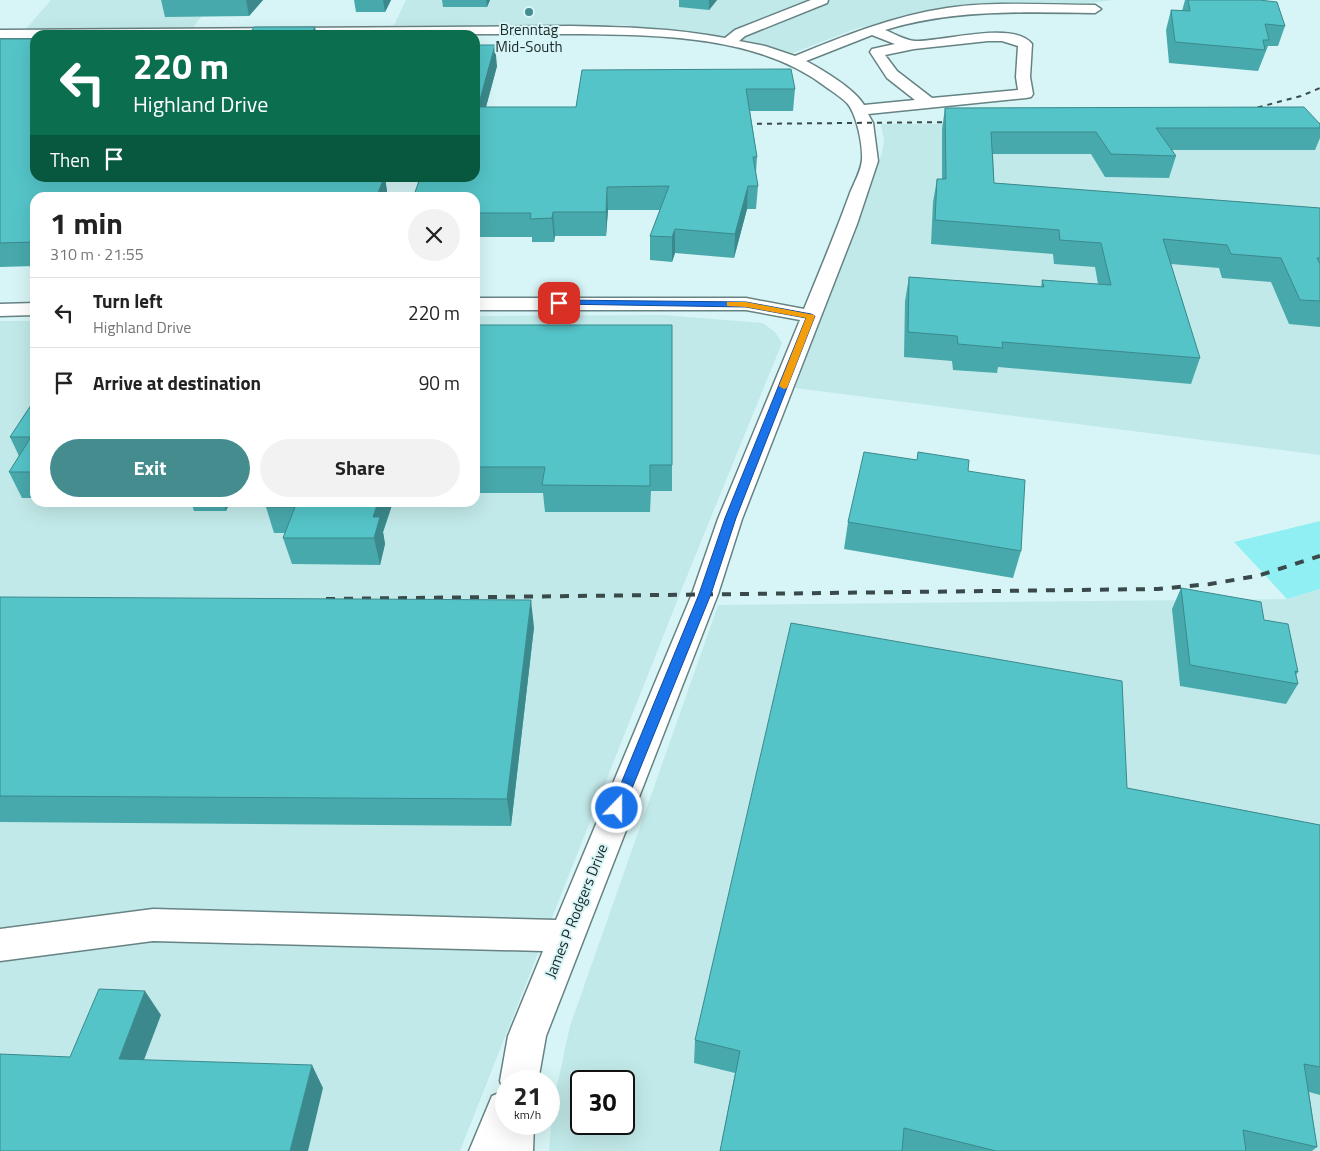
<!DOCTYPE html>
<html lang="en">
<head>
<meta charset="utf-8">
<style>
	body { margin:0; font-family:"Titillium Web",sans-serif; background:#f2f2f2; color:#222; height:100vh; display:flex; flex-direction:column; font-size:19px; white-space:nowrap }
	* { box-sizing:border-box; margin:0 }
	p { font-size:16px; color:#767676 }
	.icon { flex:none; width:28px; height:28px; fill:none; stroke:currentColor; stroke-width:2; stroke-linecap:round; stroke-linejoin:round }
	.map { position:relative; flex:1; overflow:hidden }
	.sheet { position:absolute; left:30px; top:192px; width:450px; height:315px; display:flex; flex-direction:column; background:#fff; border-radius:15px; box-shadow:0 5px 20px #0002 }
	.sheet>* { flex:none }
	.guide { position:absolute; left:30px; top:30px; width:450px; height:152px; border-radius:15px; box-shadow:0 5px 20px #0002; background:#0b6e4f; color:#fff; overflow:hidden }
	.speed { position:absolute; left:495px; top:1070px; display:flex; gap:10px; font-size:25px; font-weight:700; text-align:center }
	.speed>* { display:grid; place-content:center; width:65px; height:65px; border-radius:50%; background:#fff; box-shadow:0 5px 20px #0002; line-height:1 }
	.speed small { font-size:12px; font-weight:400 }
	.speed .limit { border:2px solid #111; border-radius:8px; background:#fff; color:#111 }
	.pin { position:absolute; display:grid; place-items:center; width:42px; height:42px; color:#fff; margin:-21px; border-radius:10px; box-shadow:0 2px 8px #0006 }
	.me { position:absolute; width:55px; margin:-28px; rotate:22deg; stroke-linejoin:round; filter:drop-shadow(0 0 4px #0008) }
	.turn { display:flex; align-items:center; gap:18px; height:105px; padding:0 20px; font-size:22px }
	.turn .icon { width:65px; height:65px; stroke-width:2.5 }
	.turn b { display:block; font-size:35px; line-height:42px }
	.then { display:flex; align-items:center; height:48px; padding:0 20px; background:#0003; gap:10px; font-size:19px }
	.round { display:grid; place-items:center; flex:none; width:52px; height:52px; border-radius:26px; background:#f2f2f2 }
	.headline { display:flex; align-items:center; justify-content:space-between; height:85px; padding:0 20px }
	h1 { font-size:30px; font-weight:700; line-height:38px }
	.primary-button { display:flex; gap:10px; margin-top:auto; padding:10px 20px }
	.primary-button a { flex:1; height:58px; border-radius:30px; background:#448c8e; color:#fff; font-size:20px; font-weight:700; line-height:58px; text-align:center }
	.primary-button a+a { background:#f2f2f2; color:#222 }
	ul { padding:0; list-style:none }
	li { display:flex; align-items:center; gap:15px; height:70px; padding:0 20px; border-top:1px solid #e0e0e0 }
	li div { flex:1 }
	li b { display:block; font-size:19px }
	li em { font-style:normal }
	.map>svg:first-child { display:block }
</style>
</head>
<body>
<div class="map">
<svg width="1320" height="1151" viewBox="0 0 1320 1151">
	<rect width="100%" height="100%" fill="#d7f5f6"/>
	<!-- built -->
	<path fill="#c2e9e9" fill-rule="evenodd" d="M51,0h163l-23,30 -167,1z
		M406,0h707l-45,6 -97,1 -57,7 -59,15 -62,24 -44,-12 -59,-10 -71,-6h-225z
		M1320,122v333l-525,-67 87,-235 2,-12 -3,-17z
		M663,315l100,8 12,9 7,11 -97,238 -225,570h-460v-830h35v181h440v-186z
		M1320,589v562h-771l4,-47 17,-78 148,-421 569,-6zM581,1081h43v43h-43z"/>
	<!-- green -->
	<path fill="#90eff2" d="M1320,521v68l-33,10 -53,-57z"/>
	<g fill="none" stroke-linecap="round" stroke-linejoin="round">
		<defs>
			<path id="minor" d="M811,0h17l-1,3 -82,33 -6,5 26,5 30,10c49,-20 98,-40 152,-48 48,-7 99,-3 148,-3l6,4 -6,4c-71,-1 -141,-4 -210,17 10,4 20,10 30,11 27,1 99,-21 117,3l-2,33 3,17 -2,3 -5,1 -158,16 5,9 5,38 -21,63 -115,295 -24,75 -172,442 -8,45h-32v43h28l-1,27h-64l23,-55 12,-5 -4,-10 8,-45 35,-85 -390,-10 -153,20v-32l153,-20 403,11 136,-326 26,-75 82,-199 -54,-10h-271v-12h271l58,11c16,-39 32,-77 46,-116 4,-10 11,-22 12,-33 1,-14 -5,-46 -15,-57 -6,-6 -14,-11 -21,-16 -69,-53 -172,-52 -255,-53l-536,1v3h-35v-8l571,-4c52,1 102,2 154,12l10,-8zM872,35l23,9 -23,5 -2,3 17,26 28,22 -51,5c-9,-16 -41,-35 -58,-44zM988,41h14l16,5 -2,31 2,13 -86,8 -35,-27 -12,-16 29,-6z
				M35,303v12l-35,1v-12z"/>
		</defs>
		<!-- minor casing -->
		<use href="#minor" stroke="#678283" stroke-width="3"/>
		<!-- minor -->
		<use href="#minor" fill="#fff" fill-rule="evenodd"/>
		<!-- rail-far1 -->
		<path stroke="#3a4949" stroke-width="2" stroke-dasharray="5 5" stroke-linecap="butt" d="M1248,110l53,-14 19,-8
			M737,124l220,-2"/>
		<!-- rail -->
		<path stroke="#3a4949" stroke-width="4" stroke-dasharray="9 9" stroke-linecap="butt" d="M326,599l832,-10 52,-5 47,-8 63,-20"/>
	</g>
	<!-- wall -->
	<path fill="#48a9ac" d="M161,0h102l-14,16 -84,1z
		M354,0h37l-6,12h-29z
		M442,0h48l-3,7h-44z
		M679,0h38l-8,10 -30,-3z
		M1185,0h74l26,26 -7,20h-10l-10,25 -89,-8 -3,-33 5,-20 11,1z
		M0,39l35,139h350l3,20h-353v68l-35,1z
		M475,45l22,21 -11,41h90l6,-37 213,19 -2,22h-43l7,46 -1,16 2,13 -2,23h-9l-13,49 -59,-5 -3,9 -22,-2v-24l10,-26h-52l-2,26h-51l-1,6h-22v-5h-57z
		M945,108l375,16v14l-5,12h-143l4,6 -7,22 -64,-1 -14,-23h-98l1,29 326,25v119l-31,-3 -18,-42 -49,-4 -3,-10 -48,-4 29,94 -9,26 -193,-17 -1,6 -44,-3 -1,-9 -48,-4 1,-56 4,-24 132,10 1,-7 56,4 -3,-17 -41,-3 -1,-10 -122,-10 2,-42 4,-23h5v-50z
		M475,325h197v166h-21l-1,21h-105l-2,-19h-68z
		M35,399v99h-13l-13,-26 10,-16 -9,-19z
		M968,471l53,80 -8,27 -169,-29 4,-27z
		M191,502h39l-4,9h-32z
		M267,502h126l-10,30 2,12 -5,21 -88,-1 -9,-26 2,-5h-11l-8,-26z
		M1181,588l83,32 34,52 -2,3 2,9 -12,20 -106,-18 -8,-77z
		M0,597l534,30 -23,199 -511,-4z
		M1127,788l193,37v270l-11,-3 8,55 -5,4h-592l15,-78 -41,-10 1,-23z"/>
	<!-- shaded-wall -->
	<path fill="#3b898c" d="M246,0h17l-14,16z
		M383,0h8l-6,12z
		M486,0h4l-3,7z
		M709,0h8l-8,10z
		M315,27l2,8h-6z
		M495,45l2,21 -17,63 -2,-22z
		M384,178h1l3,20h-12z
		M748,186l-1,23 -13,49 1,-24z
		M607,187l1,23 -2,26v-24z
		M553,212l2,24 -1,6 -2,-24z
		M675,229v24l-3,9v-25z
		M223,502h7l-4,9z
		M378,502h15l-10,30 2,12 -5,21 -6,-27 -1,-21z
		M531,600l3,27 -23,199 -4,-27z
		M145,991l16,24 -25,66 -17,-22z
		M312,1065l11,23 -15,63h-18z"/>
	<!-- building -->
	<path fill="#54c4c8" stroke="#3b898c" d="M1188,0h71l18,2 8,24 -20,-2 4,16h-6l2,10 -90,-8 -4,-32 19,1z
		M254,27h61l-4,8h-104l1,-2h42z
		M363,32h45l-1,3h-46z
		M0,39h35v139h349l-8,20h-341v44l-35,1z
		M475,45h20l-17,62h98l6,-37 209,-1 4,20h-49l11,68h-4l5,29h-10l-13,48 -60,-5 -3,8 -22,-1 19,-50 -62,1 -1,25h-53l-1,6 -22,1 1,-6h-56v-15h-62l7,-20h55z
		M1304,107l16,17v4h-164l20,28 -65,-2 -15,-22h-105l3,51 326,25v50h-3l3,6v37l-20,-1 -19,-42 -50,-4 -4,-9 -64,-6 37,119 -198,-16 1,6 -45,-4 -1,-8 -49,-4 1,-55 135,10 -2,-7 69,5 -10,-42 -41,-3 -1,-10 -124,-10 2,-41h9l-1,-71z
		M475,325h197v140h-22v21l-108,-1 3,-18h-70z
		M35,399v73h-26l22,-35h-21z
		M864,452l53,8 1,-8 51,8 -1,11 57,9 -4,71 -173,-29z
		M267,502h111l-5,15h7l-6,21h-91l12,-31h-29z
		M1181,588l80,14 3,18 24,4 10,48 -3,-1 3,13 -108,-19z
		M0,597l531,3 -24,199 -507,-3z
		M791,623l331,58 5,107 193,37v242l-16,-3 13,83 -74,-17 3,21h-250l-92,-23 -2,23h-182l20,-100 -45,-11z
		M99,989l46,2 -26,68 193,6 -22,86h-290v-97l70,3z"/>
	<!-- route -->
	<path fill="#1a73e8" stroke="#114b97" d="M559,300l187,2 65,12 4,2 -79,202 -25,76 -87,214 -2,4 -5,2 -4,-2 -2,-4 88,-214 26,-76 81,-200 -60,-11 -190,-3v-3z"/>
	<!-- slow -->
	<path fill="#f59e0b" d="M727,302h19l68,13 1,1 -28,72 -3,1 -5,-3 27,-68 -60,-11 -19,-1z"/>
	<!-- markers -->
	<circle fill="#448c8e" stroke="#d7f5f6" stroke-width="2" cx="529" cy="12" r="5"/>
	<g text-anchor="middle" dominant-baseline="central" stroke-width="4" stroke-linejoin="round" paint-order="stroke">
		<!-- far-poi labels -->
		<g font-size="15" fill="#1c2828" stroke="#d7f5f6">
			<text x="529" y="29">Brenntag<tspan x="529" dy="17">Mid-South</tspan></text>
		</g>
		<!-- far-street labels -->
		<g font-size="15" fill="#1c2828" stroke="#d7f5f6">
			<text transform="translate(576 911) rotate(-68)">James P Rodgers Drive</text>
		</g>
	</g>
</svg>
<div class="speed"><div>21<small>km/h</small></div><div class="limit">30</div></div>
<div class="pin" style="left:559px;top:303px;background:#d93025"><svg class="icon" aria-label="arrive" viewBox="0 0 24 24"><path d="M6 21V4h12l-3 4 3 4H6"/></svg></div>
<svg class="me" style="left:617px;top:808px" viewBox="-20 -20 40 40"><circle r="17" fill="#1a73e8" stroke="#fff" stroke-width="3"/><path d="M0-11L8 9 0 5-8 9z" fill="#fff"/></svg>
<div class="guide">
<div class="turn"><svg class="icon" aria-label="left" viewBox="0 0 24 24"><path d="M17 20v-9H6M10 6l-5 5 5 5"/></svg><div><b>220 m</b>Highland Drive</div></div>
<div class="then">Then<svg class="icon" aria-label="arrive" viewBox="0 0 24 24"><path d="M6 21V4h12l-3 4 3 4H6"/></svg></div>
</div>
<section class="sheet">
<div class="headline"><div><h1>1 min</h1><p>310 m · 21:55</p></div><a class="round"><svg class="icon" aria-label="close" viewBox="0 0 24 24"><path d="M6 6l12 12M18 6L6 18"/></svg></a></div>
<ul>
<li><svg class="icon" aria-label="left" viewBox="0 0 24 24"><path d="M17 20v-9H6M10 6l-5 5 5 5"/></svg><div><b>Turn left</b><p>Highland Drive</p></div><em>220 m</em></li>
<li><svg class="icon" aria-label="arrive" viewBox="0 0 24 24"><path d="M6 21V4h12l-3 4 3 4H6"/></svg><div><b>Arrive at destination</b></div><em>90 m</em></li>
</ul>
<div class="primary-button"><a>Exit</a><a>Share</a></div>
</section>
</div>
</body>
</html>
